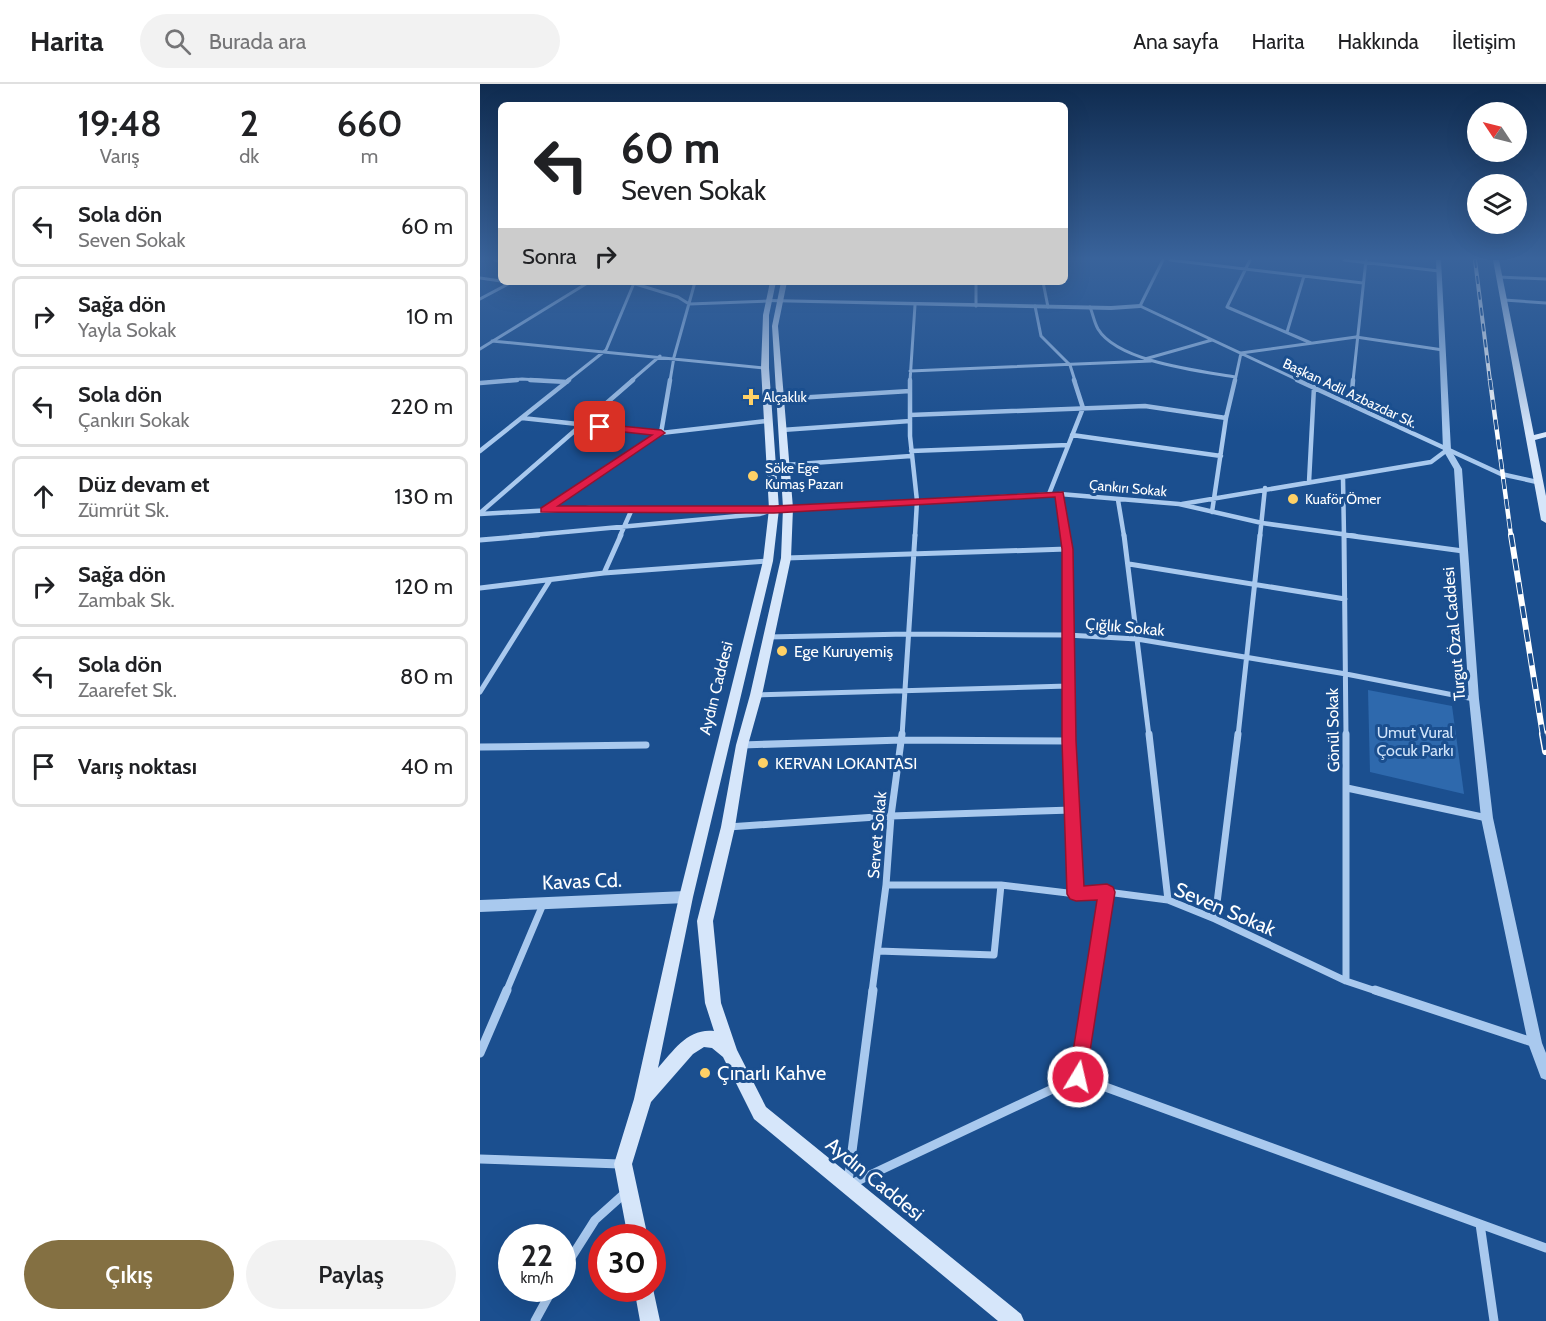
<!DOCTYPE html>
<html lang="tr">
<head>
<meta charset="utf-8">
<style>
	body { margin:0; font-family:Cabin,sans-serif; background:#f2f2f2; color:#202124; height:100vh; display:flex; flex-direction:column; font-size:22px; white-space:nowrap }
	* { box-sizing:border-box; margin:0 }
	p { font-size:20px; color:#757577 }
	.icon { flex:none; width:33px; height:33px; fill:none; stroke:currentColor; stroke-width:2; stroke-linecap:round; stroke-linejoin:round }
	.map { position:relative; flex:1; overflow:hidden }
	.panel { display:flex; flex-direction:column; background:#fff; width:480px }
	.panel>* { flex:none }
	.hud { position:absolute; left:18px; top:18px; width:570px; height:183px; border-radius:9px; box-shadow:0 6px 24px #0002; background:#fff; color:#202124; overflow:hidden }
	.needle { width:39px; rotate:305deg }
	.tools { position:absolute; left:987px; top:18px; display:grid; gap:12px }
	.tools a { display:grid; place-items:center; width:60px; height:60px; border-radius:50%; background:#fff; box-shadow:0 6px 24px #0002; font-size:30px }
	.speed { position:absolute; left:18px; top:1140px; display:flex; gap:12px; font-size:30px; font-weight:700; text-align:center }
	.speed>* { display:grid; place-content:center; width:78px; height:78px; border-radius:50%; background:#fff; box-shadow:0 6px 24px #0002; line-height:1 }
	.speed small { font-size:15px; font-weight:400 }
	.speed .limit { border:9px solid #d22; background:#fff; color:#111 }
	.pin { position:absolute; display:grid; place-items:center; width:51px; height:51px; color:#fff; margin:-26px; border-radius:12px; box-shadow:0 3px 9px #0006 }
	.me { position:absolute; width:66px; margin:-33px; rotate:9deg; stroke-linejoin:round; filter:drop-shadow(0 0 4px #0008) }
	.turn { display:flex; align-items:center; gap:21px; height:126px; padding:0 24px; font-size:27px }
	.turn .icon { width:78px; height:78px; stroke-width:2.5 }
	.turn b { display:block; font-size:42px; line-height:51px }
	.then { display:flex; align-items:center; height:57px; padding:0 24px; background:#0003; gap:12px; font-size:22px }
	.eta { display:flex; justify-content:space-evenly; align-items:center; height:102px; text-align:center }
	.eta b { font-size:36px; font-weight:600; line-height:42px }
	.action { display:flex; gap:12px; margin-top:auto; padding:12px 24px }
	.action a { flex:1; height:69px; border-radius:36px; background:#847042; color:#fff; font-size:24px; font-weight:600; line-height:69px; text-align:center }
	.action a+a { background:#f2f2f2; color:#202124 }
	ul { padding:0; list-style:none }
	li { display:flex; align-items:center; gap:18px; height:81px; margin:0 12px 9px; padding:0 12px; border:3px solid #e0e0e0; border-radius:9px }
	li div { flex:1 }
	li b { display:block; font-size:22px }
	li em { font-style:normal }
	header { display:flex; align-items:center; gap:36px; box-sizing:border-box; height:84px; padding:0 30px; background:#fff; border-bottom:2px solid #e0e0e0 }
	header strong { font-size:28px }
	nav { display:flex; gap:33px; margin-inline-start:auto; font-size:21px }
	.search { width:420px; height:54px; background:#f2f2f2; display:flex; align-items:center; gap:15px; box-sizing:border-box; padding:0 21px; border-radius:33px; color:#757577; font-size:22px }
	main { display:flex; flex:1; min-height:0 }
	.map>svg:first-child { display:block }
</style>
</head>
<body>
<header>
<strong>Harita</strong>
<div class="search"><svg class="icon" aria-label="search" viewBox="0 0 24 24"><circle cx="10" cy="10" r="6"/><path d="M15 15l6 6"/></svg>Burada ara</div>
<nav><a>Ana sayfa</a><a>Harita</a><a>Hakkında</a><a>İletişim</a></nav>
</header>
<main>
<section class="panel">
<div class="eta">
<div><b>19:48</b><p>Varış</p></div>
<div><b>2</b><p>dk</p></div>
<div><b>660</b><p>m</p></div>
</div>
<ul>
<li><svg class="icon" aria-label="left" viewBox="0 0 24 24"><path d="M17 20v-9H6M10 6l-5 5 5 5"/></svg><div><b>Sola dön</b><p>Seven Sokak</p></div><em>60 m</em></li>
<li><svg class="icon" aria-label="right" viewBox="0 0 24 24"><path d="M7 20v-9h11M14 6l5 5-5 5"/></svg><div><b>Sağa dön</b><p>Yayla Sokak</p></div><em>10 m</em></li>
<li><svg class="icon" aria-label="left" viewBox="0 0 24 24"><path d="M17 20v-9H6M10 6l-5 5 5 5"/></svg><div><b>Sola dön</b><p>Çankırı Sokak</p></div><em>220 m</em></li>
<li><svg class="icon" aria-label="ahead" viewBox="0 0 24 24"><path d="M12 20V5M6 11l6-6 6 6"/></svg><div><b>Düz devam et</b><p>Zümrüt Sk.</p></div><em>130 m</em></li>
<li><svg class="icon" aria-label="right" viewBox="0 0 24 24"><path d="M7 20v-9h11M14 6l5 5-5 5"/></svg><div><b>Sağa dön</b><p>Zambak Sk.</p></div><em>120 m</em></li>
<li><svg class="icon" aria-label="left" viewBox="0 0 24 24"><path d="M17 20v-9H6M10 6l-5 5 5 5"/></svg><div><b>Sola dön</b><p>Zaarefet Sk.</p></div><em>80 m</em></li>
<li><svg class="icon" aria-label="arrive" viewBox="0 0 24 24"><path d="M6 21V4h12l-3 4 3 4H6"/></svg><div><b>Varış noktası</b></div><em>40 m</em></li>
</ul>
<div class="action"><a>Çıkış</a><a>Paylaş</a></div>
</section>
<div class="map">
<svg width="1066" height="1237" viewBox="0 0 1066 1237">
	<rect width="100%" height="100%" fill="#1b4f8f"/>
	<!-- green -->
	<path fill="#2e69ad" d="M888,606l84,16 12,88 -94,-22z"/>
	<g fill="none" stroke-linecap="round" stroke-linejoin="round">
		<!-- minor-far4 -->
		<path stroke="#a9c9ee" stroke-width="3" d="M15,176l6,2
			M683,176l-23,46 160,75
			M690,176l193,23
			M770,176l-23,47 84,36
			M864,176l95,11
			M1019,193l47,2
			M0,194l21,3
			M149,198l49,15 11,7 80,-3
			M496,198v24
			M563,198l5,25
			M0,215l32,-17
			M1024,216l42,3
			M555,222l6,30 29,29 5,16
			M610,223c3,7 4,15 8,22 20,33 102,42 137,48
			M807,248l17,-56
			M12,257l273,27
			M0,265l109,-67
			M665,275l67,-19
			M430,287l241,-10
			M21,297l21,-2 30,2
			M87,297l39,-31 28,-67
			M151,297l29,-25
			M190,297l4,-24 21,-75
			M430,297l5,-76
			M755,297l6,-28 115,-16 87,13
			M873,297l13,-121"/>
		<!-- minor-far3 -->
		<path stroke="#a9c9ee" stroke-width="4.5" d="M50,296l37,2
			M430,296v56l7,65 -2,35
			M817,296l204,94 36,8
			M0,299l37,-3
			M300,315l130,-8
			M871,321l2,-25
			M430,331l235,-9 81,12
			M42,334l139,15 106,-12
			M302,346l128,-9
			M592,351l149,21
			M0,367l89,-71
			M431,367l157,-6
			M304,381l127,-9
			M863,394l1,58
			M829,398l5,-95
			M569,410l34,-86 -9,-28
			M580,410l5,42
			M638,416l6,36
			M702,420l249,-42 16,-12
			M308,424l272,-14 119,10 83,19 94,13
			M65,426l116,-77 9,-53
			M732,428l14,-94 9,-38
			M0,429l153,-133
			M0,430l110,-6 177,1
			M42,452l238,-22 14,-5
			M140,452l12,-27
			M780,452l5,-48"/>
		<!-- minor-far2 -->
		<path stroke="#a9c9ee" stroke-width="5" d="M585,451l4,201
			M644,451l25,201
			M864,451l2,201
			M865,451l118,16
			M0,456l58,-5
			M306,474l281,-9
			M649,480l216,35
			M124,489l17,-38
			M0,504l124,-15 164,-12
			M288,553l139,-3 160,1 70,4 209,35 128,25
			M0,608l70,-112
			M276,611l312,-9
			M422,652l13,-201
			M758,652l22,-201"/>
		<!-- minor-far1 -->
		<path stroke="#a9c9ee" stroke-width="7" d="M589,650l7,160
			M669,650l19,166
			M262,661l160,-5 167,1
			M0,663l166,-2
			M867,704l140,30
			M248,743l163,-11 181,-6
			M406,801h115l75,9 31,-2 61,8 47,19 131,62 33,11
			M735,835l23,-185
			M398,867l116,4 7,-70
			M866,897v-247
			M26,908l38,-90
			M392,908l14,-107 5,-69 11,-82
			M611,908l16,-100"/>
		<!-- minor -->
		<path stroke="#a9c9ee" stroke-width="9" d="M895,906l160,53
			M0,969l27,-63
			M598,993l468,171
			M0,1075l140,5
			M368,1098l25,-192
			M371,1100l227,-107 14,-87
			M1000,1140l14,97
			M82,1188l33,-52 30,-27
			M55,1237l18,-33"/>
		<!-- tertiary -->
		<path fill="#a9c9ee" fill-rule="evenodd" d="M956,176h5l10,190 11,19 17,230 14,119 49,225 4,10v27l-5,-2 -13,-35 -47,-225 -12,-119 -15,-230 -11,-19z
			M289,215l342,7 29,-2 3,2 -3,2 -29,2 -344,-8v-2z
			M206,807l5,2 1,4 -1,4 -5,2 -206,9v-12z"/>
		<!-- secondary -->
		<path fill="#d6e6fa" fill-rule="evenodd" d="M1013,176h6l35,175 12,-3v5l-11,3 11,56v27l-5,-3z
			M290,198h6l-7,33v53l10,141 -6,52 -80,336 -35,171c16,-18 30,-40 56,-37l-9,-28 -8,-82 24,-94 15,-82 14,-50 31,-137 2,-50 -11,-182 9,-44h6l-9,44 15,182 -2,50 -29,137 -14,50 -13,82 -22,94 8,82 16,47 29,57 255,207 3,7h-26l-244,-202 -31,-62 -11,-9 -8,-1 -11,7 -42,48 -19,62 16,74h-20l-14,-74 20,-65 45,-202 84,-336 6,-52 -8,-141 2,-53z
			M172,1200l8,37h-20l-6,-33h18z"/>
		<defs>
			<path id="rail-far3" d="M995,176l15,121"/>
			<path id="rail-far2" d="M1010,296l21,156"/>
			<path id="rail-far1" d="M1031,451l32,201"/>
			<path id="rail" d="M1063,650l3,17"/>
		</defs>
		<!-- rail-far3 casing -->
		<use href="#rail-far3" stroke="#fff" stroke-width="4"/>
		<!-- rail-far2 casing -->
		<use href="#rail-far2" stroke="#fff" stroke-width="4.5"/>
		<!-- rail-far1 casing -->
		<use href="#rail-far1" stroke="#fff" stroke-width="6"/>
		<!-- rail casing -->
		<use href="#rail" stroke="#fff" stroke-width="8"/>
		<!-- rail-far3 -->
		<use href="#rail-far3" stroke="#1b4f8f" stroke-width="2" stroke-dasharray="8" stroke-linecap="butt"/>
		<!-- rail-far2 -->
		<use href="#rail-far2" stroke="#1b4f8f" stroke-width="3" stroke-dasharray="10" stroke-linecap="butt"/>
		<!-- rail-far1 -->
		<use href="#rail-far1" stroke="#1b4f8f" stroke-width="4" stroke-dasharray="12" stroke-linecap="butt"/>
		<!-- rail -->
		<use href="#rail" stroke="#1b4f8f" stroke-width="5" stroke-dasharray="16" stroke-linecap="butt"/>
	</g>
	<!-- sky -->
	<linearGradient id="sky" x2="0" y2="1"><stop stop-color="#0f2b4f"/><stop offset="0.5" stop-color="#39639b"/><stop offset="1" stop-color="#39639b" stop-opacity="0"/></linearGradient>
	<rect width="1066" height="349" fill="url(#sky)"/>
	<!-- route -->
	<path fill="#e11d48" stroke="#92132f" stroke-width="1.5" d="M120,340l61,6 4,3 -107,73h216l289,-14 10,57 3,192 8,145 23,-2 6,3 2,5 -30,191 -7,3 -7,-3 -2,-6 28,-177 -21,1 -6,-2 -3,-5 -5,-153v-192l-7,-52 -281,16 -233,-1v-4l111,-73 -55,-6v-4z"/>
	<!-- markers -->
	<g fill="#ffd166" stroke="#1b4f8f" stroke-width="2">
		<path d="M268 304h6v6h6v6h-6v6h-6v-6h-6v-6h6z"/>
		<circle cx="273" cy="392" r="6"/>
		<circle cx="813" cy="415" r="6"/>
		<circle cx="302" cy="567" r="6"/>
		<circle cx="283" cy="679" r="6"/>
		<circle cx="225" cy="989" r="6"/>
	</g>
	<g text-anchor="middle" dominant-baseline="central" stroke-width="6" stroke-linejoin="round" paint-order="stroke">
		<!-- far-street labels -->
		<g font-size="14" fill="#fff" stroke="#1b4f8f">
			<text transform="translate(870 309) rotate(25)">Başkan Adil Azbazdar Sk.</text>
			<text transform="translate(648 404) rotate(5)">Çankırı Sokak</text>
		</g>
		<!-- far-poi labels -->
		<g font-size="14" fill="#fff" stroke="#1b4f8f" text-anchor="start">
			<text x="283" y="313">Alçaklık</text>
			<text x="285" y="384">Söke Ege<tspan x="285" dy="16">Kumaş Pazarı</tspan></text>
			<text x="825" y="415">Kuaför Ömer</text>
		</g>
		<!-- street labels -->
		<g font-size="16" fill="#fff" stroke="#1b4f8f">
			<text transform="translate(645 543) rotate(5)">Çığlık Sokak</text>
			<text transform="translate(974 550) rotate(-95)">Turgut Özal Caddesi</text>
			<text transform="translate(236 604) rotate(-76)">Aydın Caddesi</text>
			<text transform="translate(853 646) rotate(-91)">Gönül Sokak</text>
			<text transform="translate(397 751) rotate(-85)">Servet Sokak</text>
		</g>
		<!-- poi labels -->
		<g font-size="16" fill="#fff" stroke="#1b4f8f" text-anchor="start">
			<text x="314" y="567">Ege Kuruyemiş</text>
			<text x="295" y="679">KERVAN LOKANTASI</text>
		</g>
		<!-- park labels -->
		<g font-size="16" fill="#cfe3fa" stroke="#1b4f8f">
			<text x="935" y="648">Umut Vural<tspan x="935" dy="18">Çocuk Parkı</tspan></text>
		</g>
		<!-- near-street labels -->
		<g font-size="20" fill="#fff" stroke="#1b4f8f">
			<text transform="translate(102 797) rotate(-2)">Kavas Cd.</text>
			<text transform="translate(745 825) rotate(23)">Seven Sokak</text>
			<text transform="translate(395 1095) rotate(39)">Aydın Caddesi</text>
		</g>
		<!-- near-poi labels -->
		<g font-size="20" fill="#fff" stroke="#1b4f8f" text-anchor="start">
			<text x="237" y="989">Çınarlı Kahve</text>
		</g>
	</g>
</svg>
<div class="tools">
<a><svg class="needle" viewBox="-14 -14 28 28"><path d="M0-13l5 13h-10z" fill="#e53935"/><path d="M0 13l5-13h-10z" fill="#757577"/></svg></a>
<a><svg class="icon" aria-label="layers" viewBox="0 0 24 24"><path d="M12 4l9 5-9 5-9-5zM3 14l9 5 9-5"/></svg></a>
</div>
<div class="speed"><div>22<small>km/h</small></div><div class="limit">30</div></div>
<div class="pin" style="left:120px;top:343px;background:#d93025"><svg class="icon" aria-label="arrive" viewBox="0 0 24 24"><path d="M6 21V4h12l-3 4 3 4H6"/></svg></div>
<svg class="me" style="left:598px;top:993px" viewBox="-20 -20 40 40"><circle r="17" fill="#e11d48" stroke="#fff" stroke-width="3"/><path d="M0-11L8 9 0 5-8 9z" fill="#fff"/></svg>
<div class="hud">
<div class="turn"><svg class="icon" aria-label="left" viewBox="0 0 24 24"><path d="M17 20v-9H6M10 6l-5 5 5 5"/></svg><div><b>60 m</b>Seven Sokak</div></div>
<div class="then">Sonra<svg class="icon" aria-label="right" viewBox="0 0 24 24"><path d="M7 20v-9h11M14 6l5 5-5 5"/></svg></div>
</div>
</div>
</main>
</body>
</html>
